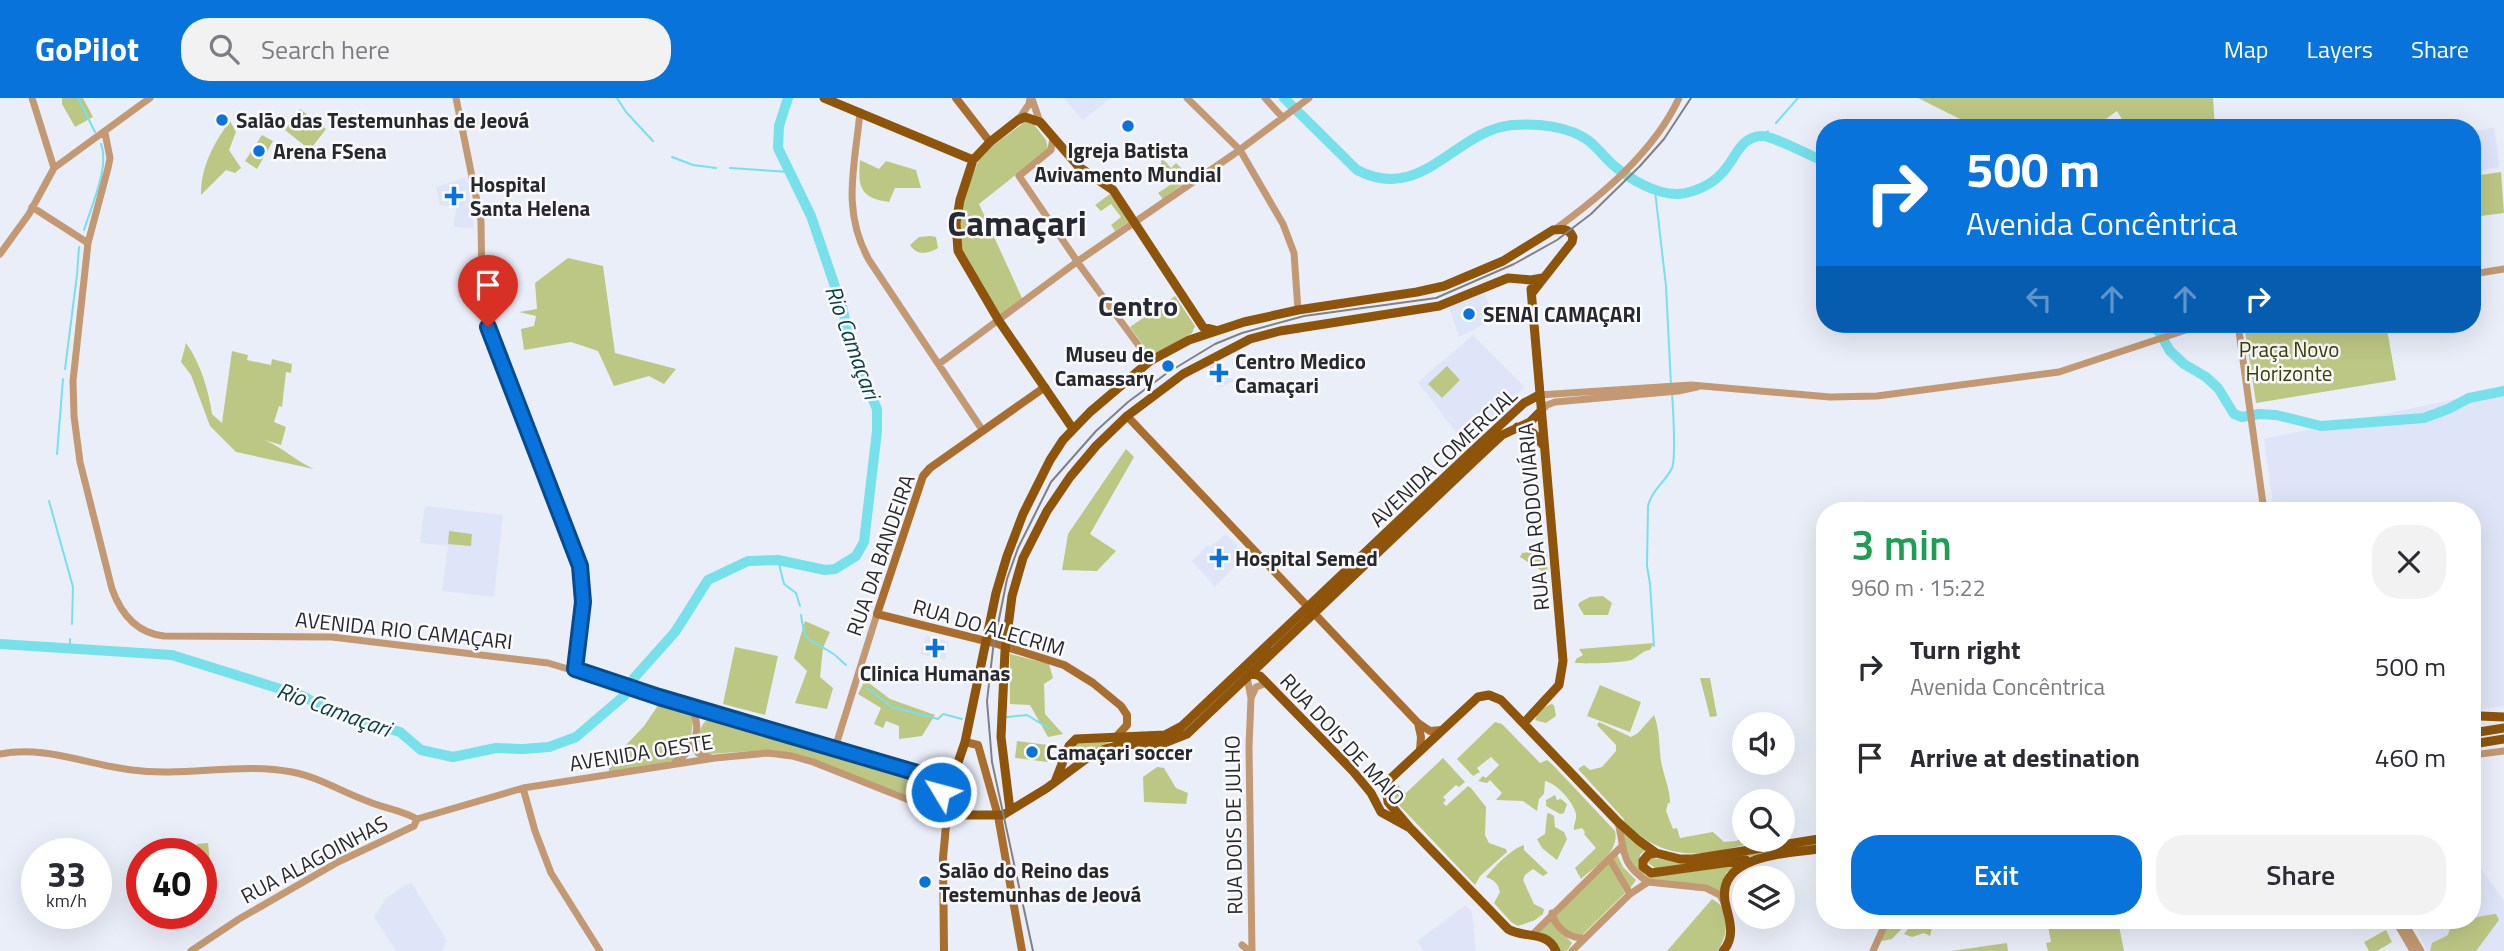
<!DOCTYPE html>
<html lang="en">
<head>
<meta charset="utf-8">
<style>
	body { margin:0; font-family:"Titillium Web",sans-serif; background:#f2f2f3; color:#2b2b33; height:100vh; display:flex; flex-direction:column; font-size:26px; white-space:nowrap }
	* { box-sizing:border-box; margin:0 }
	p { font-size:23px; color:#7c7c81 }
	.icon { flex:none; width:38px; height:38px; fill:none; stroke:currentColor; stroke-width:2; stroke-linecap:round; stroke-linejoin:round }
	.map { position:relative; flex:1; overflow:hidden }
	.sheet { position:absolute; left:1816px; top:404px; width:665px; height:427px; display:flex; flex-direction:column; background:#fff; border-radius:28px; box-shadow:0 7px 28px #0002 }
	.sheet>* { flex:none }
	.banner { position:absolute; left:1816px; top:21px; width:665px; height:214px; border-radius:28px; box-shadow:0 7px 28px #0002; background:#0873db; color:#fff; overflow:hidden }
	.controls { position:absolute; left:1732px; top:614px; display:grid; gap:14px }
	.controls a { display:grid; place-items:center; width:63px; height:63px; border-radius:50%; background:#fff; box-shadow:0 7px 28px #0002; font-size:35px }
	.speed { position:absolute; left:21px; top:740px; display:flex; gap:14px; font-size:35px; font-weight:700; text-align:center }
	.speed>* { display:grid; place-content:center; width:91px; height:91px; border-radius:50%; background:#fff; box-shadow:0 7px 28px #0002; line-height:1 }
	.speed small { font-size:18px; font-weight:400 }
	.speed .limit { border:10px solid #d22; background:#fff; color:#111 }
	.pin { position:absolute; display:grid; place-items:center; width:60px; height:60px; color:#fff; margin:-72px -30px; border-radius:50% 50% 50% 0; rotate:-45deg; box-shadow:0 0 7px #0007 }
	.pin .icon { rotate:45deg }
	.me { position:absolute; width:77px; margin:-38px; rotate:307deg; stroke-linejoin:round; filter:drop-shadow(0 0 5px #0008) }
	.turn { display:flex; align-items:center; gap:24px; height:147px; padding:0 35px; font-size:32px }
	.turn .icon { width:91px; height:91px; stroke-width:2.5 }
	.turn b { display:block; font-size:49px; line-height:60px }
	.lanes { display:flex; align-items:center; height:66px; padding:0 35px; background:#0003; justify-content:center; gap:35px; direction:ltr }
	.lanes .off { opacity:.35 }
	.round { display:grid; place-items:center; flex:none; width:74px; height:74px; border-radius:28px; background:#f2f2f3 }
	.head { display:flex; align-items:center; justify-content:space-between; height:119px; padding:0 35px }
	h1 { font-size:42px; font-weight:600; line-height:52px; color:#1e9e55 }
	.primary-button { display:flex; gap:14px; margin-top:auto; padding:14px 35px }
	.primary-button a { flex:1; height:80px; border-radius:28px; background:#0873db; color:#fff; font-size:28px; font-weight:600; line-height:80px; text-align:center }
	.primary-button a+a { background:#f2f2f3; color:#2b2b33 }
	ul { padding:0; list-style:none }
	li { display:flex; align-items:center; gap:21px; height:91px; padding:0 35px }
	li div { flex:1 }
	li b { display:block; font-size:26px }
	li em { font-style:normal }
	header { display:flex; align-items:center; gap:42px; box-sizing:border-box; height:98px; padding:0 35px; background:#0873db; color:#fff }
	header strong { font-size:33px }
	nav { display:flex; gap:38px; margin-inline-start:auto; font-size:24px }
	.search { width:490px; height:63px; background:#f2f2f3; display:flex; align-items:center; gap:18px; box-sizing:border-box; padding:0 24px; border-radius:28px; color:#7c7c81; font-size:26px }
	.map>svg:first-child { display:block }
</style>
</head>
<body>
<header>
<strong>GoPilot</strong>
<div class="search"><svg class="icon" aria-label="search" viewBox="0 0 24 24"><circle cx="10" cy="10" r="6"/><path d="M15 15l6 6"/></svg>Search here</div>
<nav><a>Map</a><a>Layers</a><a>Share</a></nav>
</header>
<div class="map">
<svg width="2504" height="853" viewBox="0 0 2504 853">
	<rect width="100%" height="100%" fill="#eaeef9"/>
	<!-- built -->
	<path fill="#dfe5f8" d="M1063,0h48l-28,22z
		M2494,30l6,39 -27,4v-40z
		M467,79l7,51 -20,-1 2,-20 -16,-2 -4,-18z
		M1485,195l6,17 -5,2 1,5 -5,2 2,5 -25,13 -10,-30z
		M1473,237l52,52 -61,56 -46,-61z
		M1219,260l15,23 -14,7 -16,-22z
		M2504,291v317l-31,4v-199h-199l-10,-72z
		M425,408l78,9 -9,82 -52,-6 6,-45 -28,-3z
		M1226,436l20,21 -31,32 -23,-26 16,-16 2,2z
		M926,537l23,7 -4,18 -25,-6z
		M2473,759l31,44v50h-77l-14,-30 60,-1z
		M411,784l36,59 -5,10h-46l-22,-34 12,-19z
		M1466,807l6,7 4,39h-52l-7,-10z"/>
	<!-- green -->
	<path fill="#bdc784" d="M62,0h21l10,19 -18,10 -13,-23z
		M1918,0h295l2,30h-88l-10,-17 -24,17h-115z
		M300,11l26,20 -16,21 -25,-20z
		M230,23l6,11 -7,18 12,18 -6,5 -9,-3 -25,25c0,-28 12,-51 29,-74z
		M1026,23l6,1 14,18 2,9 -69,55 43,94 -1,2 -22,17c-14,-24 -37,-50 -41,-78 -3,-26 12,-56 21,-80l4,-6z
		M262,37l11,6 -16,28 -12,-8z
		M1162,60l9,10 5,-5 15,15 -28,21 -5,-6 12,-8 4,-15 -14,-3z
		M860,62l19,9 7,-8 30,9 5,18h-26l-6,14c-30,-4 -31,-16 -29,-42z
		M2501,74l3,41 -31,4v-41z
		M1110,96l21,26 -16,11 -4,-6 10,-8 -10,-13 -10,7 -6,-6z
		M931,138l5,1 2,11c-10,6 -21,8 -28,-3l9,-8z
		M568,160l35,8 12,87 61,16 -12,15 -15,-8 -35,10 -16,-35 -27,-9 -47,8 -3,-21 13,-3 2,-10 -17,-4 18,-3 -2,-26z
		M1175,198l20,30 -3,7 -41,23 -21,-29z
		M2244,226h142l10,56 -140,23z
		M186,245c14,19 23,48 26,71l10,9 10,-72 16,4 -1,5 24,5 1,-6 20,5 -1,9 -5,-1 -4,35 -3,-1 -5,16 12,5 -5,18 -16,-5c18,8 31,21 49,29l-78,-17 -26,-26 -19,-51 -10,-13z
		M1447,268l13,14 -18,18 -14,-14z
		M1126,351l8,8 -44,77 26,17 -19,20 -35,-1 6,-36z
		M449,433l23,3 -1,12 -23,-2z
		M1546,452l2,25 -28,-18 2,-4z
		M1603,498l9,7 -4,12h-24l-6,-10 2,-3 10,-5z
		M805,523l25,11 -7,16 -3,29 13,11 -6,21 -32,-6 12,-32 -13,-13z
		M1654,545l-4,7c-9,1 -11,7 -19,10 -10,3 -46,4 -56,3l1,-4 7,-4 -4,-6z
		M735,549l43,9 -13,59 -42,-11z
		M1010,556l39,10 4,14 -9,6 1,30 18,20 -15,3 -18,-32 -20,-1z
		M1700,580h10l7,38 -7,1z
		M865,582l25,19 45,16 -13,21 -23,3v-13l-13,-5 -3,7 -9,-4 7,-16 -23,-14z
		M1600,587l41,17 -11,30 -43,-16z
		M659,606l31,9 3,5c-1,21 -5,38 -27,45l-57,10v-10l35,-37z
		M1551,606l3,1 2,11 -10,7 -11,-3 4,-10z
		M1654,617c7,16 4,38 9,55 3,12 7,21 7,33h-2l-2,8 7,18 4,-1 3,10 33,-6 11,10 12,-1 9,-4v3h18c-44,11 -81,25 -121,-3 -8,-5 -16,-10 -19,-19l-45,-49 6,-4 6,5 12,-3 14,-16v-6l-19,-20 2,-3 32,15 7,-4z
		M710,619h8l215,67 5,6 -4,9 -7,4 -131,-49 -27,-4 -60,4c-15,-8 -12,-28 1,-37z
		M1495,624l7,2 38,39 7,-3 6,5 62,66c5,21 -20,35 -34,48l-6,-11 21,-20 -12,-14 1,-2 -3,-4 -8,2c-1,-5 3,-10 2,-16 -3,-13 -19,-30 -31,-33l-1,13 -5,5 -2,12 -14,-10 -27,-1 6,-7 -12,-13 -3,3 -9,-2 5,-5 3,2 13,-13 -8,-8 -14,11 3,4 -7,4 -16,-17z
		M1017,643l31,4v17l-33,-4z
		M1079,643h33l-29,16h-5l-7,-7 2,-5z
		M1443,660l22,24 -6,5 -3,-2 -13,12 3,3 -3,3 3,3 22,-20 3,2 15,19 -1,28 4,8 17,6 1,3 -27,24 -5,9 -78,-82 -4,-10 3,-10 10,10z
		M1157,669l7,1 12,20 12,5 -2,11 -42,-2 -1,-25z
		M1555,697l2,5 4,-1 6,5 -3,9 -4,1 -14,-8v-6z
		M1549,715l5,3 1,11 9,5 3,7 -10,21 -15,-12 -5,-9 8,-5 2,-20z
		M1622,732l23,20 -5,5 -1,12 6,8 6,2 84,-11 -9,7 -5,21 -71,-14c-22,-10 -25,-29 -28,-50z
		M1825,744v3l-148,23h-22l-7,-5 1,-3 4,-2 33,5z
		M208,745l2,19 -9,1v-9h-3l-1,-10z
		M1524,747v5l24,23 -5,3 -10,-7 -8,6 -2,5 11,24 10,5 -1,5 -8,6 -17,6 -7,-4 -17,-19 6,-11c-2,-9 -6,-12 -14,-15 9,-11 24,-27 38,-32z
		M1617,756l6,13 13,13 -7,10 -18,-29z
		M1610,766l15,29 -45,44 -11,-4 -13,-13 -1,-6 50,-48z
		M1712,801c3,2 7,4 9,7 9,12 5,35 -4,45h-50z
		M2496,816l3,6 -23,31h-46l2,-8 16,-8c1,-4 2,-8 5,-10 3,-4 36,-11 43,-11z
		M1550,820l22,25 -5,8h-8l-7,-13 -16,-7z
		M1890,823h19l-17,18 -10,2v-4z
		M2047,823h71l6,30h-76l-2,-8 5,-1z
		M1924,826l8,4 -2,8 -6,-3 -12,4 -8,-3 7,-9z
		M2386,832l6,12 -15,9h-8l-5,-9z
		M2007,845l1,8h-57z"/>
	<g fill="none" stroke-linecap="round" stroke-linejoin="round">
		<!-- stream -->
		<path stroke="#76e0eb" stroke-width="2" d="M78,0l17,34
			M617,0l9,14 27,29
			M1776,25l22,-25
			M1763,37l5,-4
			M672,59l21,8 23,3
			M730,70l60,4
			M1655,93l11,95 5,99
			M84,132c7,-23 26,-64 17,-86
			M65,271l12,-94 2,-28
			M57,356l6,-75
			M49,403l24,86 -1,37
			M778,462l6,24 12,9 4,13
			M801,517c4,31 8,23 31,38 5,3 9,8 14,12
			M70,541v10
			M1654,548l-4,-62 -3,-18 1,-60c3,-15 18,-25 24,-38 4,-9 1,-62 0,-74
			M867,590l25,19 46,12 5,-5 19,5
			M1007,619l20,-2 23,14"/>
		<!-- river -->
		<path stroke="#76e0eb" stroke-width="10" d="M1284,0l73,72c66,34 97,-39 155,-45 25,-2 57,1 77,16 8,6 15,16 23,23 16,14 44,31 66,30 15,-1 33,-9 43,-20 14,-13 18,-37 40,-38 11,-1 52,21 64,26
			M2151,226l8,8 11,19 14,13 22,13 12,11 16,26 8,3 17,-3 17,1 45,11 103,-8 24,-9 21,-11 35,-7
			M0,546l172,11 131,41 24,14 73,22 21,18 32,7 43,-9 27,1 26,-2 27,-10 48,-41 10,-18 41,-46 33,-52 40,-19 30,-1 47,10 10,-1 21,-13 8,-14 13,-111v-22l-23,-53 -12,-49 -31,-91 -33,-68 1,-22 9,-28"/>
		<!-- tertiary -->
		<path stroke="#c29972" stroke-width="7" d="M32,0l22,70
			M456,0l25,123 1,69 8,47 90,229 3,36 -8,67
			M1187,0l53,52 43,74 11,29 4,57
			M1265,0l18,20
			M1032,1l8,23
			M860,14c-5,54 -19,98 9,148l114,171
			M1019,21l10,-15 1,-6
			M105,35l5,25 -2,10 -20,75 -15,138 1,35 6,46 32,127c9,25 24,44 52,47l168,1 216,26 383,114 10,2 13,-1
			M1053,39l-2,13 -32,26 62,91 69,94
			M32,109l56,36
			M1554,132c47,-34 100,-78 125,-132
			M0,156l29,-40 25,-46 96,-70
			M2473,176l31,-5
			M2238,226l26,187
			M939,266l139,-103 156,-107 75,-56
			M1539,297l152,-10 139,12 47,-1 182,-24 145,-48
			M1541,313l6,-6 8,-3 123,-11 19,-4
			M1247,579l4,21 -2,49 3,204
			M1251,600l5,-11 11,-4
			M693,647l5,8 13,5
			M835,650l42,-134
			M0,656c44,-9 89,11 132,16 53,7 108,-8 160,2 27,5 50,20 75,29 16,7 35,9 50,18
			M2473,657l31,-4
			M675,664c20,-11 30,-38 13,-56
			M523,690l12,43 16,42 49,78
			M926,708l10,-4 5,-10 -3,-9 -6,-6
			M417,721l106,-31 192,-30 53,-5 24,3 21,6 134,53
			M1618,724c7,30 2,41 30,60
			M1608,762l4,3 18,31
			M1552,815c3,15 18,26 33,25
			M2395,822l18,31
			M2403,822l18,31
			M1532,837l89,-88
			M1242,847l7,6
			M191,853l48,-32 99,-57 76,-36 3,-7
			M1572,853l58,-57 18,-12 58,6 14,7 4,7
			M1873,853l14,-31"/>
		<!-- secondary -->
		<path stroke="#a96e2e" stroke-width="8" d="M956,0l34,44
			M1045,289l-115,81 -7,8 -46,138 117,29 70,22 29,18 28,23 6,9v10l-11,12
			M1127,318l291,307 12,8 11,-1
			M1418,625l3,14 -1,13
			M965,644l13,3 20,71 24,135
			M944,853l-1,-93 4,-43"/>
		<!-- primary -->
		<path stroke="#8d540a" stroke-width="9" d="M824,0l149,62
			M1532,195l40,-51 1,-5c-4,-9 -12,-8 -20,-7l-50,31 -59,25 -27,6 -119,18 -54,12 -55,18 -39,21 -60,51 -27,28 -13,20 -27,54 -16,42 -11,37 -31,149 -15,44 -3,29h56l44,-27 39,-29 19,-10 15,-4 44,-2 23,-9 284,-270 31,-29 28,-13 11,-11
			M1517,329l16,6 11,13
			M1073,331l-74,-108 -41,-70 -2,-28 4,-23 13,-40 17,-18 28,-22 7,-3 15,5 39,45 34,23 90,137 12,3
			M1251,575l9,3 92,94 19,23 10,19 29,16
			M2480,618l24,1
			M1524,625l35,-38 4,-24 -32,-372
			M2473,635l31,-5
			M2473,646l31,-5
			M1055,684l14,-36 7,-7 89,-4 17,-9 287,-272 55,-51 15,-8
			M1010,712l-9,-73 4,-86 7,-55 11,-38 24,-47 23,-34 26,-31 31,-30 56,-42 67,-35 30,-8 159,-25 69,-28 23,2 11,-2
			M1656,755l-8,2 -5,6v6l8,6 95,-13
			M1556,853c-9,-21 -31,-12 -48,-22l-98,-101 -22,-26 -2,-15 3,-7 89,-83 11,-2 12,5 117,122 20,18 18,13 24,6h13l132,-21
			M1723,853c11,-12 8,-27 4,-41 -18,-57 62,-56 98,-62"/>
		<!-- rail -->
		<path stroke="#7f8189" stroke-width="2" d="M1033,853l-41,-189 -5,-61 6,-52 14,-70 11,-31 33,-66 45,-51 32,-29 39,-29 48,-29 27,-11 62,-17 132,-18 78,-34 43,-24 34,-26 49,-48 24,-27 27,-41"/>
	</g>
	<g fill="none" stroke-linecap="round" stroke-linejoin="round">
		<defs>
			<path id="route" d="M488,229l92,239 3,36 -8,67 84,28 272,80 7,6 3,9"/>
		</defs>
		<!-- route casing -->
		<use href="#route" stroke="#054b8e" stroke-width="18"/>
		<!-- route -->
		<use href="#route" stroke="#0873db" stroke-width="12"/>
	</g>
	<!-- markers -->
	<g fill="#0873db" stroke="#fbfbfe" stroke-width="2.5">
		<circle cx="222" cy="22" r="7"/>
		<circle cx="1128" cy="28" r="7"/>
		<circle cx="259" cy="53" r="7"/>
		<path d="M450.5 87.5h7v7h7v7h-7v7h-7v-7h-7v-7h7z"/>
		<circle cx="1469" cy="216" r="7"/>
		<circle cx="1168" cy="268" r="7"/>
		<path d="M1215.5 264.5h7v7h7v7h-7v7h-7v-7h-7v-7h7z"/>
		<path d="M1215.5 449.5h7v7h7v7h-7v7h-7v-7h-7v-7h7z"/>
		<path d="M931.5 539.5h7v7h7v7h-7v7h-7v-7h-7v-7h7z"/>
		<circle cx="1032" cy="654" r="7"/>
		<circle cx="925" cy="784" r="7"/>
	</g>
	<g text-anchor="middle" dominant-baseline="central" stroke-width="5" stroke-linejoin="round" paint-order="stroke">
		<!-- poi labels -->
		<g font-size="21" font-weight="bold" fill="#27282d" stroke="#fbfbfe" text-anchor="start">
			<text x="236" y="22">Salão das Testemunhas de Jeová</text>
			<text x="1128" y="52" text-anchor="middle">Igreja Batista<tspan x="1128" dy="24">Avivamento Mundial</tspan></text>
			<text x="273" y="53">Arena FSena</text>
			<text x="470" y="86">Hospital<tspan x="470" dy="24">Santa Helena</tspan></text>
			<text x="1483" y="216">SENAI CAMAÇARI</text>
			<text x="1154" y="256" text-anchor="end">Museu de<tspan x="1154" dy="24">Camassary</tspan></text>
			<text x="1235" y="263">Centro Medico<tspan x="1235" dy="24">Camaçari</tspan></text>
			<text x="1235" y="460">Hospital Semed</text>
			<text x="935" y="575" text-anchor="middle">Clinica Humanas</text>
			<text x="1046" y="654">Camaçari soccer</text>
			<text x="939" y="772">Salão do Reino das<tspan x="939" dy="24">Testemunhas de Jeová</tspan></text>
		</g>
		<!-- park labels -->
		<g font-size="21" fill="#3b4004" stroke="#fbfbfe">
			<text x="2289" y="251">Praça Novo<tspan x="2289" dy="24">Horizonte</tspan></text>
		</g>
		<!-- street labels -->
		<g font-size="21" fill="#27282d" stroke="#fbfbfe">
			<text transform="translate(1443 359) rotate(-43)">AVENIDA COMERCIAL</text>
			<text transform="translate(1533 419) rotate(-95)">RUA DA RODOVIÁRIA</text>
			<text transform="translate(880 457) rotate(-71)">RUA DA BANDEIRA</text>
			<text transform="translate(989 529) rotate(16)">RUA DO ALECRIM</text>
			<text transform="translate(404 532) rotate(6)">AVENIDA RIO CAMAÇARI</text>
			<text transform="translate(1343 641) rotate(47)">RUA DOIS DE MAIO</text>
			<text transform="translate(641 654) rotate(-9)">AVENIDA OESTE</text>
			<text transform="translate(1233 727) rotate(-91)">RUA DOIS DE JULHO</text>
			<text transform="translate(314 761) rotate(-28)">RUA ALAGOINHAS</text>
		</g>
		<!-- water labels -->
		<g font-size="23" font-style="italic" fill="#0a3e42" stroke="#fbfbfe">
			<text transform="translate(853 244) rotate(70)">Rio Camaçari</text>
			<text transform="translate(334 611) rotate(20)">Rio Camaçari</text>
		</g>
		<!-- district labels -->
		<g font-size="28" font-weight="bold" fill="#262931" stroke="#fbfbfe">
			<text x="1138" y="207">Centro</text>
		</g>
		<!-- town labels -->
		<g font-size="35" font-weight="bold" fill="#262931" stroke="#fbfbfe">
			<text x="1017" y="125">Camaçari</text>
		</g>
	</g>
</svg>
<div class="controls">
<a><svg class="icon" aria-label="sound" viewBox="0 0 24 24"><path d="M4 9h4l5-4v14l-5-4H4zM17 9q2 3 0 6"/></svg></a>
<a><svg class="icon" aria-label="search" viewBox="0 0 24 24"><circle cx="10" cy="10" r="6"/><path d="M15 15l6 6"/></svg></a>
<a><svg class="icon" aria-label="layers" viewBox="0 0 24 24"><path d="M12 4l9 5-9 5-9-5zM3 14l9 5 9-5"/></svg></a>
</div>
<div class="speed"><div>33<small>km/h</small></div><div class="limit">40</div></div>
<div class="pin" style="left:488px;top:229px;background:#d93025"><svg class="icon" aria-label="arrive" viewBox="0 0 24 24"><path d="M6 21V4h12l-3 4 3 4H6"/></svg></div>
<svg class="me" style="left:941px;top:694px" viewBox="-20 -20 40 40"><circle r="17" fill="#0873db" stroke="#fff" stroke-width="3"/><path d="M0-11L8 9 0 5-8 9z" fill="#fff"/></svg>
<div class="banner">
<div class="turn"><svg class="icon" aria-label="right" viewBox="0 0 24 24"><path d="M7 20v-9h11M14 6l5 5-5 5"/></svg><div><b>500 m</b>Avenida Concêntrica</div></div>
<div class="lanes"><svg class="icon off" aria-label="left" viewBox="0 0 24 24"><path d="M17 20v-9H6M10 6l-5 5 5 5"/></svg><svg class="icon off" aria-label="ahead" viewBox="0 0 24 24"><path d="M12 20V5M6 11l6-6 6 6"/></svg><svg class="icon off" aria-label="ahead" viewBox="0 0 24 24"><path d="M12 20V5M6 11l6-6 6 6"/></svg><svg class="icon" aria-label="right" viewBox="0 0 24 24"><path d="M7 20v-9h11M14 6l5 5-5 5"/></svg></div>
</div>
<section class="sheet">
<div class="head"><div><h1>3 min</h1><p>960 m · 15:22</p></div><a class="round"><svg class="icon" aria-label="close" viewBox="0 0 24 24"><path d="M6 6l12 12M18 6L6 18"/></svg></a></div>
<ul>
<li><svg class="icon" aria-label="right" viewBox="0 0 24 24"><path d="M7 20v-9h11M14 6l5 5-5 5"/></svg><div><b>Turn right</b><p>Avenida Concêntrica</p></div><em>500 m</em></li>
<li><svg class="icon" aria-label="arrive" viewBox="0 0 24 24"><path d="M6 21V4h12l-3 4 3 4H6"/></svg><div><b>Arrive at destination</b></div><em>460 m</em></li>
</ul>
<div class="primary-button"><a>Exit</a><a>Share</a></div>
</section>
</div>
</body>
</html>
